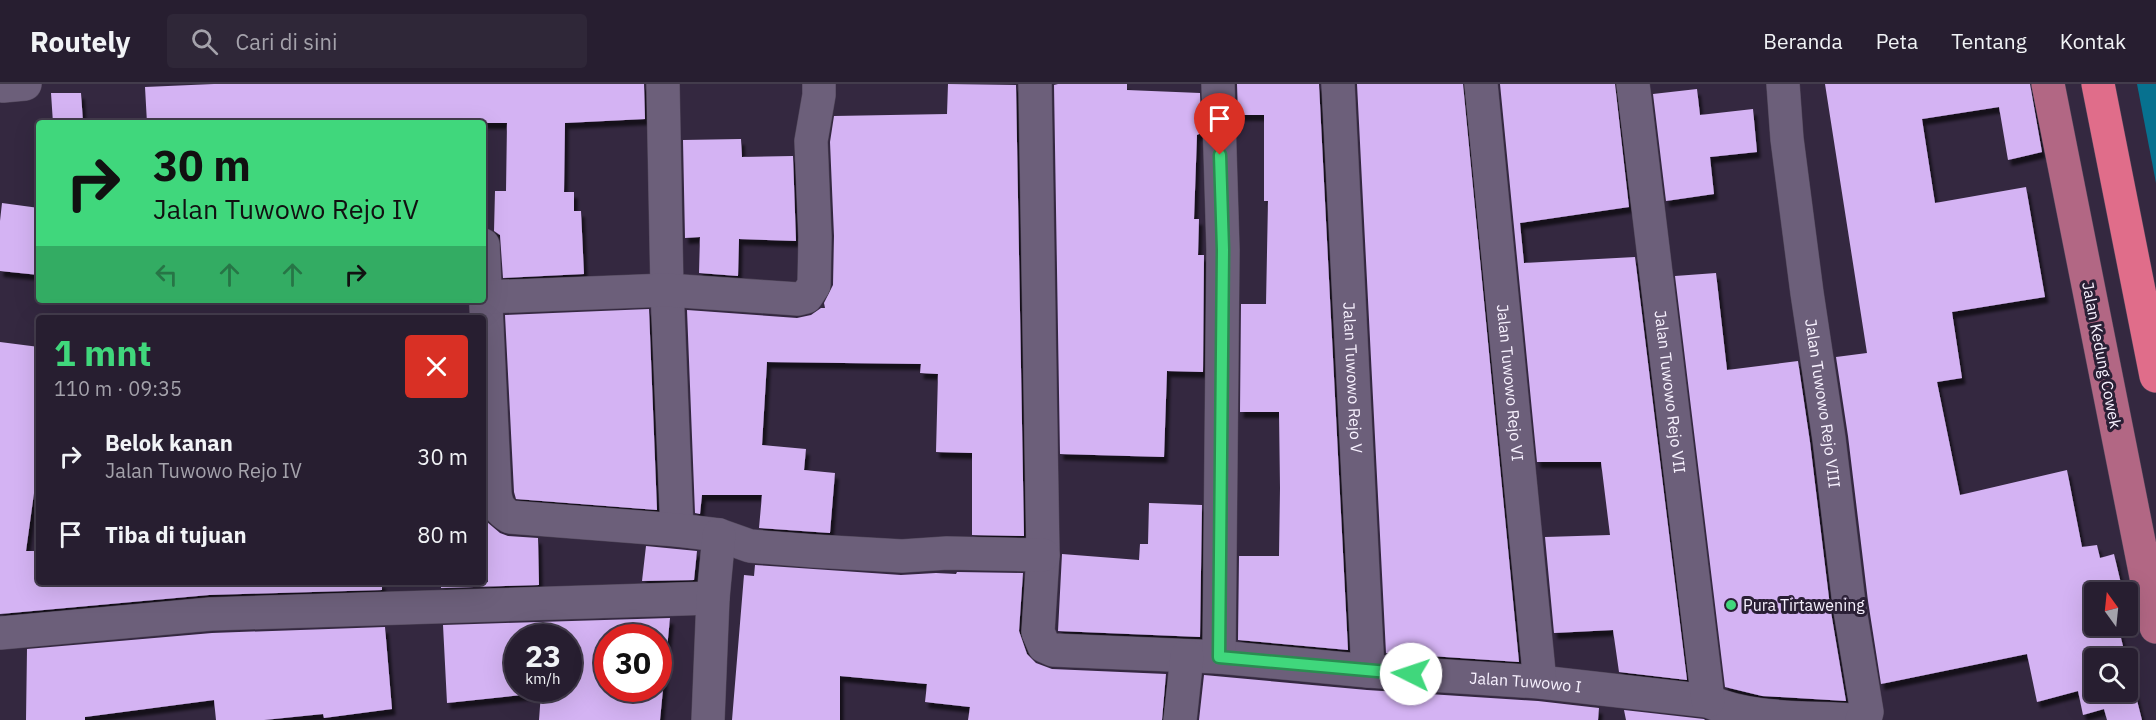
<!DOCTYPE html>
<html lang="id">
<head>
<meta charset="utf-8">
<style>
	body { margin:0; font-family:"IBM Plex Sans",sans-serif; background:#2f2738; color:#f1f3f6; height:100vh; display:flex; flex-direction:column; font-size:22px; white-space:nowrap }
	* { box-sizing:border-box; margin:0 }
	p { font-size:20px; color:#a4a2ab }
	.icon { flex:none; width:33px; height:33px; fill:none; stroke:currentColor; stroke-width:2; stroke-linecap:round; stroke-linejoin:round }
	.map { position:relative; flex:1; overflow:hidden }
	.side { position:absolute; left:36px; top:231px; width:450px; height:270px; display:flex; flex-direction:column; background:#271e30; border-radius:6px; box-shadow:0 6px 24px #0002,0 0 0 2px #433c4c }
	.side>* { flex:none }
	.top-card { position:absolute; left:36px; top:36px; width:450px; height:183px; border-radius:6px; box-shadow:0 6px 24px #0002,0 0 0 2px #433c4c; background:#40d77c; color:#111; overflow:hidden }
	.needle { width:39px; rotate:345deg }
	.buttons { position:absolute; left:2084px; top:498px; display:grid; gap:12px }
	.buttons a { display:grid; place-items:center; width:54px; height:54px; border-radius:6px; background:#271e30; box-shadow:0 6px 24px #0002,0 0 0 2px #433c4c; font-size:30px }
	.speed { position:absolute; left:504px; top:540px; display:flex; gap:12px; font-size:30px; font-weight:700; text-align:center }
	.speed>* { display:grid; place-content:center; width:78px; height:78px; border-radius:50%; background:#271e30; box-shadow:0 6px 24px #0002,0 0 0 2px #433c4c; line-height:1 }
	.speed small { font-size:15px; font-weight:400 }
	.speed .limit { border:9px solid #d22; background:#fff; color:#111 }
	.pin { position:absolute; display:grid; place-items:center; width:51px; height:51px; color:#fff; margin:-62px -26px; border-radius:50% 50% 50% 0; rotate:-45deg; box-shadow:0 0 6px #0007 }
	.pin .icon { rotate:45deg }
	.me { position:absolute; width:66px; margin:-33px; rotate:274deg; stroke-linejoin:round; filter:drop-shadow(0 0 4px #0008) }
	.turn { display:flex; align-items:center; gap:21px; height:126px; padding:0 18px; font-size:27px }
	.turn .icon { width:78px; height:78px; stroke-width:2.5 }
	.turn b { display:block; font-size:42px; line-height:51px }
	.lanes { display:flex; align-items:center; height:57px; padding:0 18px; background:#0003; justify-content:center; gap:30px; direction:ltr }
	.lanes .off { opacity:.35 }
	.round { display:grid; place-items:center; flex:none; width:63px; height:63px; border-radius:6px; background:#2f2738 }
	.head { display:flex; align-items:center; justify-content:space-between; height:102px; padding:0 18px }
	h1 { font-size:36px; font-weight:700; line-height:45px; color:#40d77c }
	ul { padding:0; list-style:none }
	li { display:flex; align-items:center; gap:18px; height:78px; padding:0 18px }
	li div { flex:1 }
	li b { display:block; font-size:22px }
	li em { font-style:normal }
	header { display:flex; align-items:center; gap:36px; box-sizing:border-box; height:84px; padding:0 30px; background:#271e30; border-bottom:2px solid #433c4c }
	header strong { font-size:28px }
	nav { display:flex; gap:33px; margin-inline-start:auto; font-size:21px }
	.search { width:420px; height:54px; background:#2f2738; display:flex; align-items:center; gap:15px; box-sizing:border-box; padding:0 21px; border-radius:6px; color:#a4a2ab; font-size:22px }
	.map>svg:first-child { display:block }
</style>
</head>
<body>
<header>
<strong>Routely</strong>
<div class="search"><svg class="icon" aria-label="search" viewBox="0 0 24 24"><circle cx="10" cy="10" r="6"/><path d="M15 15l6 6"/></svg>Cari di sini</div>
<nav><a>Beranda</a><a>Peta</a><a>Tentang</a><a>Kontak</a></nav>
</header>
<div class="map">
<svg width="2156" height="636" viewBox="0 0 2156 636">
	<defs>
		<filter id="shadow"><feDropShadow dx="3.5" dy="6" stdDeviation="1.5" flood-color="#0009"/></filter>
	</defs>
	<rect width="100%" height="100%" fill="#342840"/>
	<!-- water -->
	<path fill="#07718f" d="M2137,0h19v99z"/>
	<!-- building -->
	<path fill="#d4b3f3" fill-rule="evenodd" filter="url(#shadow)" d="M214,0h430l1,35 -80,4 -1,69h10v19h7l3,63 -81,4 -3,-43 -6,-4 1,-40h11l1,-68h-360l-2,-36z
		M948,0l68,1 8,451 -52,-1v-82l-36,-1 2,-78 -18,-1 1,-9 -154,-2 -5,83 44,4 -2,21 31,3 -5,60 -71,-5 3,-33h-60l-2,19 -5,-1 -8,-203 110,8 14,-3 10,-7h4l-1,-5 9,-18 1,-49 -4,-94 4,-26 113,-2z
		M1058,0h69v6l73,3 1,40 -4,2 -3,84h5l-1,36h6l-1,117 -36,-1 -3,86 -104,-3 -6,-369z
		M1237,0h82l29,566 -110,-10 1,-84h40l1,-68 -1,-76h-39l1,-108h25l2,-103h-4v-86h-26z
		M1357,0h106l56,578 -133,-9z
		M1500,0h115l14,123 -109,16 4,40 111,-6 52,423 -68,-8 -6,-42 -59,3 -9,-96 65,-2 -9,-73h-64z
		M1825,0h205l12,68 -34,8 -9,-53 -77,12 13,84 91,-16 19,110 -93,15 10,66 -25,4 23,113 107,-25 15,77 15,-2 3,13 14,-4 9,38h-29v34h24l8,32h-32v34h33v-31l15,59h-35l-3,-11 -21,6 -5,-24 -41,11 -10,-48 -146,30 -13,-83 -20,-165 -12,-79 31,-4z
		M1697,5l3,26 53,-6 4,43 -47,5 4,37 -48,7 -13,-107z
		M51,9h30l2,29 -30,1z
		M741,55l1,18 51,-1 3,85 -57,-2 -1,37 -39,-3 1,-36 -15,1 -2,-98z
		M2,119l37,5v67l-39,-4v-50z
		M1716,189l11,97 71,-9 12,81 20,164 16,95 -84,-5 -37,-9 -50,-411z
		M649,225l8,201 -141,-11 -2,-7 -9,-177z
		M0,258l39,5v110l-13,94h13v31h343v8l-173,5 -209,19z
		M1149,419l53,2 -2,132 -142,-6 4,-77 77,6 1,-16h8z
		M487,438l13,11 8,3 30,2 1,47 -98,3v-6h47z
		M646,462l51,5 -3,29 -52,1z
		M755,481l146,10 35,-2 20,1 1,-2 66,1 -4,58 8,23 9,9 16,6 114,5 -4,46h-194l2,-13 -45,-5 2,-18 -87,-8v44h-108l12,-145 10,1z
		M670,534l-10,102h-121l2,-27 -94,10 -4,-78zM518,554h50v50h-50zM608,554h50v50h-50z
		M385,543l7,82 -68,9 -1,-4 -59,6h-48l-2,-20 -129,17v3h-59l1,-71 185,-16z
		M1204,591l163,15 171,11 61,7 -1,12h-399z
		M1624,626l80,9 1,1h-79z"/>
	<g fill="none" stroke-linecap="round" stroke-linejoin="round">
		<defs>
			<g id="minor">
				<path d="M663,0l4,206 10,240"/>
				<path id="s1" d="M1035,0l8,471 -5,77 6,14 9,4 166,7 149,14 172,11 168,19c42,19 96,16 142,19"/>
				<path d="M1218,0l5,166 -4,407"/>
				<path id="s2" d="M1338,0l30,587"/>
				<path id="s3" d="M1481,0l59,598"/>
				<path id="s4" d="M1633,0l75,617"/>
				<path id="s5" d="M1783,0l4,55 20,154 22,146 20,165 18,108 -2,7 -3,1"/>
				<path d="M3,2l22,-2"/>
				<path d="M483,161l12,249c2,12 5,17 15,23l167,13 42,5 31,11 64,5 88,5 45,-3 96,2"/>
				<path d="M486,213l181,-7 131,9 8,-2 8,-12 1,-48 -4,-96 8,-46v-11"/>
				<path d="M0,549l211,-19 502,-16"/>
				<path d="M708,636l5,-122 6,-63"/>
				<path d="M1180,636l7,-64"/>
			</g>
			<path id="major" d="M2048,0l108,543"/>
			<path id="highway" d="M2098,0l58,292"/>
		</defs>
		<!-- minor casing -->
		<use href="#minor" stroke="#51475a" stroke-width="34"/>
		<!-- major casing -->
		<use href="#major" stroke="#51475a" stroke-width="34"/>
		<!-- highway casing -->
		<use href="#highway" stroke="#51475a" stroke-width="34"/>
		<!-- minor -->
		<use href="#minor" stroke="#6c5f7a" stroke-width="33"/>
		<!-- major -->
		<use href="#major" stroke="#b26784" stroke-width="33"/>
		<!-- highway -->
		<use href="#highway" stroke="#e06d8a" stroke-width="33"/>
	</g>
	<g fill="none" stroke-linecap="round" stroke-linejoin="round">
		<defs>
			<path id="route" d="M1220,71l3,95 -4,407 192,17"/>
		</defs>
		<!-- route casing -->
		<use href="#route" stroke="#2a8c51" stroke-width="15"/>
		<!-- route -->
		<use href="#route" stroke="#40d77c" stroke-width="10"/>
	</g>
	<!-- markers -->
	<circle fill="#40d77c" stroke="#2a1f35" stroke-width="2" cx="1731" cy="521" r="6"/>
	<g text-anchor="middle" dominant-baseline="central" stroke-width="6" stroke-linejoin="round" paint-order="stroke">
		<!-- street labels -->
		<g font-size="16" fill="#f8f2ff" stroke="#2a1f35">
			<text transform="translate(2102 271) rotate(79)">Jalan Kedung Cowek</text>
			<text stroke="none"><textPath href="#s2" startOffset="294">Jalan Tuwowo Rejo V</textPath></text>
			<text stroke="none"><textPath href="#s3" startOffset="300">Jalan Tuwowo Rejo VI</textPath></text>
			<text stroke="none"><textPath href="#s4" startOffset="310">Jalan Tuwowo Rejo VII</textPath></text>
			<text stroke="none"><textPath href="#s5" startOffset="322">Jalan Tuwowo Rejo VIII</textPath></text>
			<text stroke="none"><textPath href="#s1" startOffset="1047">Jalan Tuwowo I</textPath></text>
		</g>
		<!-- poi labels -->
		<g font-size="16" fill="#f8f2ff" stroke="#2a1f35" text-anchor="start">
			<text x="1743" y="521">Pura Tirtawening</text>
		</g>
	</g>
</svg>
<div class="buttons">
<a><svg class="needle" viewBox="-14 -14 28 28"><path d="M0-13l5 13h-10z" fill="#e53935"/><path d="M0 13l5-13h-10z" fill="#a4a2ab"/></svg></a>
<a><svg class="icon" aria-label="search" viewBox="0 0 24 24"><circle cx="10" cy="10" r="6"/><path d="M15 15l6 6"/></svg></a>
</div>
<div class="speed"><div>23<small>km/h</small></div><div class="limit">30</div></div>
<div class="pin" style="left:1220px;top:71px;background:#d93025"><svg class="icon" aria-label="arrive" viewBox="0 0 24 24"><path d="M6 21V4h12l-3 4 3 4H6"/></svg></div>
<svg class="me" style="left:1411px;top:590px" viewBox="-20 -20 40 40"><circle r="19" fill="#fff"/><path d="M0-13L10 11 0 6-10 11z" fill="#40d77c"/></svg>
<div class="top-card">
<div class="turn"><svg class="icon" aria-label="right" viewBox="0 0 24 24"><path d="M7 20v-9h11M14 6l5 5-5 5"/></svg><div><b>30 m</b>Jalan Tuwowo Rejo IV</div></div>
<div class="lanes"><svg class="icon off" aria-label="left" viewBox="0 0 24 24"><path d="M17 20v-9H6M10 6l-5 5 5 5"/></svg><svg class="icon off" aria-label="ahead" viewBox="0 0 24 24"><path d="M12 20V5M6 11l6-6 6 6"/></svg><svg class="icon off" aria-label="ahead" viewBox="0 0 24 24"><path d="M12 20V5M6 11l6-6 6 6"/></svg><svg class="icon" aria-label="right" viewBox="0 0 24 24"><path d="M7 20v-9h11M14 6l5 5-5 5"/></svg></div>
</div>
<section class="side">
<div class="head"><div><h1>1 mnt</h1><p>110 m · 09:35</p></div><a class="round" style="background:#d93025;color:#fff"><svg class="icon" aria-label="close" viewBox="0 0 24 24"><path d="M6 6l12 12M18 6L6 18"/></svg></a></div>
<ul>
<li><svg class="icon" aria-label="right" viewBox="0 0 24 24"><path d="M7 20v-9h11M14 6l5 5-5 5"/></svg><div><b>Belok kanan</b><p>Jalan Tuwowo Rejo IV</p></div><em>30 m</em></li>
<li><svg class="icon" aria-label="arrive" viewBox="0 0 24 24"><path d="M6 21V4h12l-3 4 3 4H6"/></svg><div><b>Tiba di tujuan</b></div><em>80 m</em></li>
</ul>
</section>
</div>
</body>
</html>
